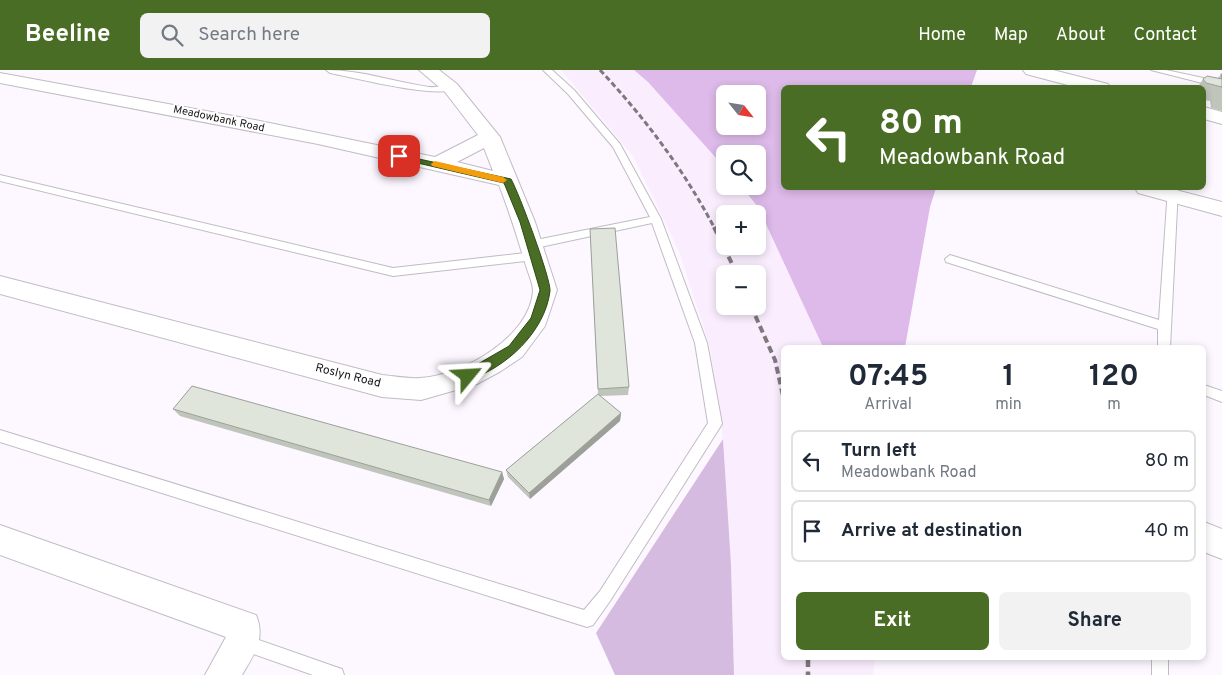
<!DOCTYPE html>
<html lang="en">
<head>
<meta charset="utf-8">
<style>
	body { margin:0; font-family:Overpass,sans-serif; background:#f2f2f3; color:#1f2937; height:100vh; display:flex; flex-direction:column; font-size:19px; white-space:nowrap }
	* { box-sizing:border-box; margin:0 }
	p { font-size:16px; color:#747a83 }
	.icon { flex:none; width:28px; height:28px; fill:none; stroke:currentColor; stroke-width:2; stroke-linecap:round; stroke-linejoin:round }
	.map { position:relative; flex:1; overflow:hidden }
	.details { position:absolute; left:781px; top:275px; width:425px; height:315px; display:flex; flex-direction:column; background:#fff; border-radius:8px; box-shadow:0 2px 8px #0003 }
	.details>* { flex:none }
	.guide { position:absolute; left:781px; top:15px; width:425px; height:105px; border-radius:8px; box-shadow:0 2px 8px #0003; background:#4a6d25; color:#fff; overflow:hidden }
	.needle { width:32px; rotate:120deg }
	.buttons { position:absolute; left:716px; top:15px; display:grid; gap:10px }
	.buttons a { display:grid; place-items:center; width:50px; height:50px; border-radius:8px; background:#fff; box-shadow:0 2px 8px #0003; font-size:25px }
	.pin { position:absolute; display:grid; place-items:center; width:42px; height:42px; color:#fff; margin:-21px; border-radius:10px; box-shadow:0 2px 8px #0006 }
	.me { position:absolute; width:55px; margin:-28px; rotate:63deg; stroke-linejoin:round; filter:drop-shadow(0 0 4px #0008) }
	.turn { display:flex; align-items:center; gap:18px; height:105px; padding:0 15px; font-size:22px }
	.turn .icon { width:65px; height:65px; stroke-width:2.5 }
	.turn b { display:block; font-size:35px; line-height:42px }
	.eta { display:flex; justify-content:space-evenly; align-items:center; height:85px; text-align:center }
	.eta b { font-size:30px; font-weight:700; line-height:35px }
	.button { display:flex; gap:10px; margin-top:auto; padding:10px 15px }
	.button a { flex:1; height:58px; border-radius:8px; background:#4a6d25; color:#fff; font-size:20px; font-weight:700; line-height:58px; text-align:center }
	.button a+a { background:#f2f2f3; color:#1f2937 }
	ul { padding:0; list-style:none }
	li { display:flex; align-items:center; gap:15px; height:62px; margin:0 10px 8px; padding:0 5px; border:2px solid #e0e1e3; border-radius:8px }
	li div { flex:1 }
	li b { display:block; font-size:19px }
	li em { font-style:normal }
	header { display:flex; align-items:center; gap:30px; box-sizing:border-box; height:70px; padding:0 25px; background:#4a6d25; color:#fff }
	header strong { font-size:24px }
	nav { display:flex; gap:28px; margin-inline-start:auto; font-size:18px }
	.search { width:350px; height:45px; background:#f2f2f3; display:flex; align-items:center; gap:12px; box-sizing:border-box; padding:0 18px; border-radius:8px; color:#747a83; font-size:19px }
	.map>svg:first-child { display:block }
</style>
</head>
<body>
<header>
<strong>Beeline</strong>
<div class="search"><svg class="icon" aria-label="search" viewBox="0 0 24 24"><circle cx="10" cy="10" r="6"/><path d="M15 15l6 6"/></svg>Search here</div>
<nav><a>Home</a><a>Map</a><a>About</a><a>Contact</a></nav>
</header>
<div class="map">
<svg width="1222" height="605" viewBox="0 0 1222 605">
	<rect width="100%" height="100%" fill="#fdf7ff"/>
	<!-- built -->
	<path fill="#faeefe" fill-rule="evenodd" d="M561,0h73l14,12 77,86v18h16l17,21 65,140 -39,1v310h91l-2,17h-139l-3,-111 -8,-125 -13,-91 -31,-97 -46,-95zM725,144h33v32h-33zM725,204h33v32h-33z"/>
	<!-- green -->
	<path fill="#d5bbdf" d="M723,369l8,125 3,111h-119l-19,-42z"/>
	<!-- forest -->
	<path fill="#ddbae9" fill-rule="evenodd" d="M634,0h343l-6,17 -187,1v100h152l-6,19 -25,140h-82l-65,-140 -17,-21h17v-32h-33v14l-77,-86zM725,24h33v32h-33z"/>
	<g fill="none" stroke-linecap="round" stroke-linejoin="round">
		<defs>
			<path id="lane" d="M326,0c35,0 69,12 103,17 9,1 20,-4 26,1 -15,12 -103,-11 -125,-15z
				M543,0h9l22,20 46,54 41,75 46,124 15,81 -112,177 -17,24 -6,2 -587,-185v-12l584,180 16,-19 108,-168 -13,-80 -43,-120 -121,26 -5,-4 5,-4 119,-24 -37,-70 -45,-53z
				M1151,0h15l56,12v6z
				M0,105l393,93 141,-16 5,4 -5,4 -141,16 -393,-95z
				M1168,118h10l-8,160h-12v-19l-212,-67 -1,-3 5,-4 209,65z
				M1204,315l18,6v11l-18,-7z
				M242,564l94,33 6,2 2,6h-31l-71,-25 -6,-2 -2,-6 2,-6z
				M1152,588h16v17h-16z"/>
			<path id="street" d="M419,0h20l18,14 43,53 35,85 22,68 -12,36 -23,31 -21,14 -24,13 -56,16 -39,-3 -382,-103v-18l382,99c12,1 26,4 38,3 42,-2 110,-41 113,-87 0,-7 -4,-16 -6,-22 -9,-29 -17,-56 -28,-84l-181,-41 -318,-61v-10l255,47 180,37 43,-22 -33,-43zM484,78l9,23 -36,-9z
				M1023,0h30l55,14 3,4h-32l-53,-14z
				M1204,37l18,5v12l-18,-5z
				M1135,118h33l54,14v14l-84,-23z
				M1204,452l18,7v30l-18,-7z
				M0,455l256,90c10,24 -2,39 -14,60h-37l21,-38 -226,-82z"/>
		</defs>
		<!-- lane casing -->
		<use href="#lane" stroke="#c2bbc4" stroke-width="2"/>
		<!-- street casing -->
		<use href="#street" stroke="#c2bbc4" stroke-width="2"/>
		<!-- lane -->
		<use href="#lane" fill="#fff" fill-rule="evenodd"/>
		<!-- street -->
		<use href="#street" fill="#fff" fill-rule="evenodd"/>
		<!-- rail-far2 -->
		<path stroke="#7d797e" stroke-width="3" stroke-dasharray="5.5 3" stroke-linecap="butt" d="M600,0c45,48 84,100 115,159"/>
		<!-- rail-far1 -->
		<path stroke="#7d797e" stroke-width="4" stroke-dasharray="7 4" stroke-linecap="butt" d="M714,157l23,47
			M751,236l24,54 9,40"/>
		<!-- rail -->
		<path stroke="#7d797e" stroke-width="4.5" stroke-dasharray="9 4.5" stroke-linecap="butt" d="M808,588v17"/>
	</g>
	<!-- wall -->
	<path fill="#c0c5bc" d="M1221,4h1v37l-11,-3 -1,-7 -6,-1v-12h-7l6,-9 15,-1z
		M590,159l39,158 -1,8 -28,1 21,17 -1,8 -90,78 -22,-22 -2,-7 92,-76z
		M173,339l329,63 2,7 -13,27 -311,-90z"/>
	<!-- shaded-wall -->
	<path fill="#9ca099" d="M621,343l-1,8 -90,78 -1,-6z
		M502,402l2,7 -13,27 -2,-6z"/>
	<!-- building -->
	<path fill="#dfe5db" stroke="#9ca099" d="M1221,4h1v14v-1l-16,-4 -3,-4 4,-3 15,3z
		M615,158l14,159 -31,2 -8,-160z
		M192,316l310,86 -13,28 -316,-91z
		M598,324l23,19 -92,80 -23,-23z"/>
	<!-- route -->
	<path fill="#4a6d25" stroke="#304718" d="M396,84l115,25c8,14 40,100 39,112 -5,41 -44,77 -82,89l-4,-1v-7l45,-26 22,-28 9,-28 -20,-68 -16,-39 -108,-25z"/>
	<!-- slow -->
	<path fill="#f59e0b" d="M435,91l68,16 4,3 -4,3 -71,-17 -1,-2z"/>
	<g text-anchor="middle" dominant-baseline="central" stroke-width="4" stroke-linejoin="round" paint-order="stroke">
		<!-- far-street labels -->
		<g font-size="11" fill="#171518" stroke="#fff">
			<text transform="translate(219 49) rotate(12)">Meadowbank Road</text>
		</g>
		<!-- street labels -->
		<g font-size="12" fill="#171518" stroke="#fff">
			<text transform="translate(348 306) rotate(14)">Roslyn Road</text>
		</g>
	</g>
</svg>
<div class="buttons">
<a><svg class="needle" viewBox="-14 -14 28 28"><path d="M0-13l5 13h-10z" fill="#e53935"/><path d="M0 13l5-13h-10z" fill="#747a83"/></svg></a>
<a><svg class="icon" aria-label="search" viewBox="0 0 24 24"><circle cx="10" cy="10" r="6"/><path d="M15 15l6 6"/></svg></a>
<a>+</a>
<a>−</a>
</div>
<div class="pin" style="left:399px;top:86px;background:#d93025"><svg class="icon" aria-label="arrive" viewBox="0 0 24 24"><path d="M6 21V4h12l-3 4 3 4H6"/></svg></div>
<svg class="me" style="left:468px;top:306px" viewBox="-20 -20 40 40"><path d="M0-17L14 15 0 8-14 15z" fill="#4a6d25" stroke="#fff" stroke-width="4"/></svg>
<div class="guide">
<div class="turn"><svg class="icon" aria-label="left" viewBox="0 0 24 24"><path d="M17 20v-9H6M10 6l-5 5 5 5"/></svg><div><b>80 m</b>Meadowbank Road</div></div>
</div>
<section class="details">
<div class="eta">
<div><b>07:45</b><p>Arrival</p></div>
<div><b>1</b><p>min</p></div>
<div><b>120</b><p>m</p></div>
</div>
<ul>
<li><svg class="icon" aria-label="left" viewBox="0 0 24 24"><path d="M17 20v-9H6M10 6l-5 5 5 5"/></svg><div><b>Turn left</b><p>Meadowbank Road</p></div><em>80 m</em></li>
<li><svg class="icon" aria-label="arrive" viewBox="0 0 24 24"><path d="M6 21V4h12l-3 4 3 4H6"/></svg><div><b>Arrive at destination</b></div><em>40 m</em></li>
</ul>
<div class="button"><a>Exit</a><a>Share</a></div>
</section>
</div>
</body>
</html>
